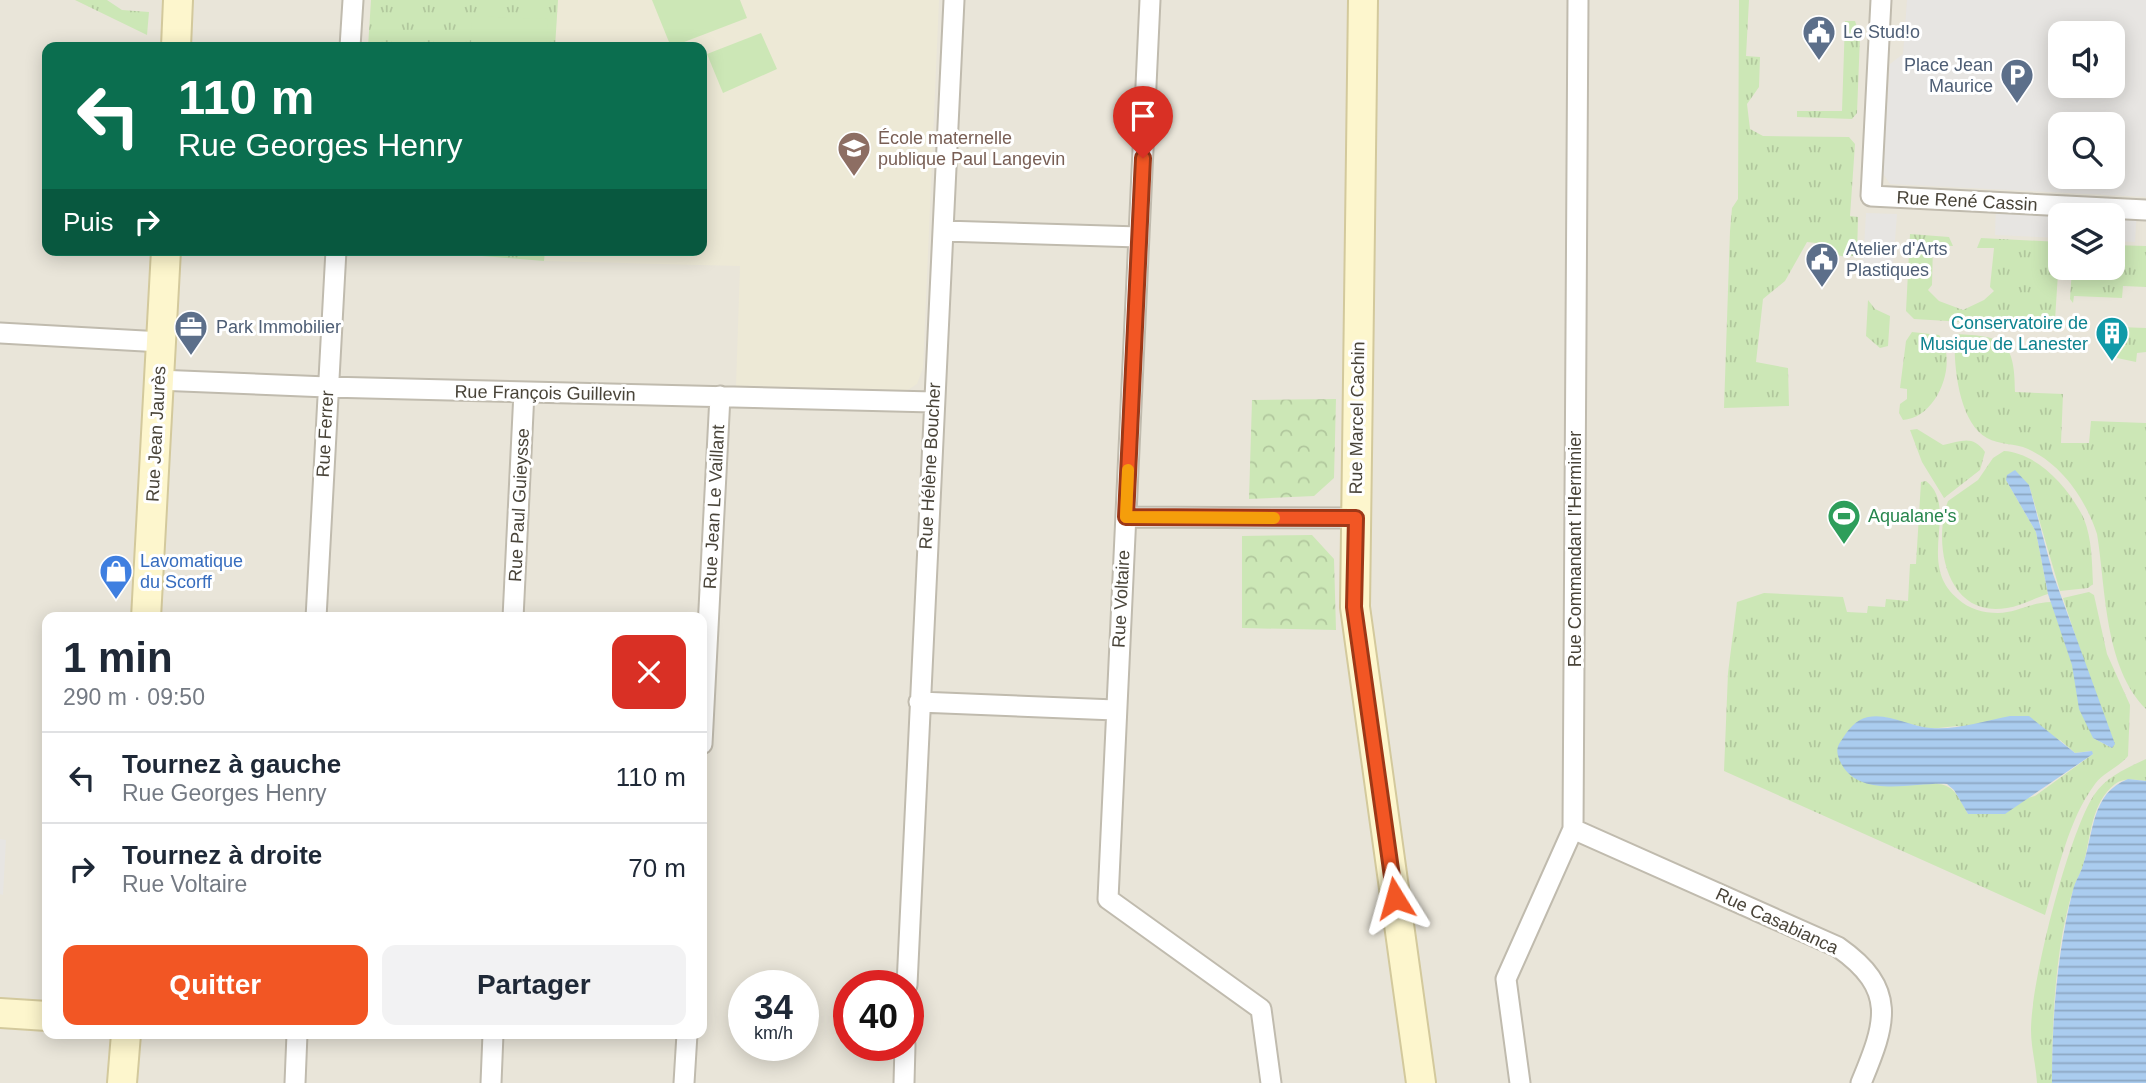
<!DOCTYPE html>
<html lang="fr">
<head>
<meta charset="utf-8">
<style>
	body { margin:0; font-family:Arial,sans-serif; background:#f2f2f3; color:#1f2937; height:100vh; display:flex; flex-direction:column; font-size:26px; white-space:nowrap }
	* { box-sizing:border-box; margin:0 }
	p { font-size:23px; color:#747a83 }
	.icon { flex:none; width:38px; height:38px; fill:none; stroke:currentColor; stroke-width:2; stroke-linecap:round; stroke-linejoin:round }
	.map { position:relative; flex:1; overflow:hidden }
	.side { position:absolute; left:42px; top:612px; width:665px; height:427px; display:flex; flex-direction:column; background:#fff; border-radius:14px; box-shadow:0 4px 18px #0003 }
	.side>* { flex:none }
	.top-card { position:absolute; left:42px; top:42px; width:665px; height:214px; border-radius:14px; box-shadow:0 4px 18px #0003; background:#0b6e4f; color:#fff; overflow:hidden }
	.fabs { position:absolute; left:2048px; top:21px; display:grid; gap:14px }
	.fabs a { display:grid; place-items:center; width:77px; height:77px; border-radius:14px; background:#fff; box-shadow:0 4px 18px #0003; font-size:35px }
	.speed { position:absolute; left:728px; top:970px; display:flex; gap:14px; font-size:35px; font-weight:700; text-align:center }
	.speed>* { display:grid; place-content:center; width:91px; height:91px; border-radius:50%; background:#fff; box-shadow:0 4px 18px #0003; line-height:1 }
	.speed small { font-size:18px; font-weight:400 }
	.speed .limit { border:10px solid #d22; background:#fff; color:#111 }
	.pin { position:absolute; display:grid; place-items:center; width:60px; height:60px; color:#fff; margin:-72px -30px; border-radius:50% 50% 50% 0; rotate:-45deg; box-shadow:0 0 7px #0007 }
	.pin .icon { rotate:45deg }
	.me { position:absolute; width:77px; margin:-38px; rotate:352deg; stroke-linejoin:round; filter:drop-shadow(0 0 5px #0008) }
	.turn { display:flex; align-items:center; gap:24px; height:147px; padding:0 21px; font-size:32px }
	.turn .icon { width:91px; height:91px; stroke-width:2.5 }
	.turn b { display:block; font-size:49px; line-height:60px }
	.then { display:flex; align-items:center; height:66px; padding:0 21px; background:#0003; gap:14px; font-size:26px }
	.round { display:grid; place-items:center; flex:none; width:74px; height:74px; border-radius:14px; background:#f2f2f3 }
	.summary { display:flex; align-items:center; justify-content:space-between; height:119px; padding:0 21px }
	h1 { font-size:42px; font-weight:700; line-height:52px }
	.cta { display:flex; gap:14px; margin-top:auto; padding:14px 21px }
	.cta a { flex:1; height:80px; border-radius:14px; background:#f25624; color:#fff; font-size:28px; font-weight:700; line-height:80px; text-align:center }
	.cta a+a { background:#f2f2f3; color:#1f2937 }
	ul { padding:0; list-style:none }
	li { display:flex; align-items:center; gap:21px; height:91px; padding:0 21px; border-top:2px solid #e0e1e3 }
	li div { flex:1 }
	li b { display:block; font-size:26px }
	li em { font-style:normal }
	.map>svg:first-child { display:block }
</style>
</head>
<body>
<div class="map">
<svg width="2146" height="1083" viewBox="0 0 2146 1083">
	<defs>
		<pattern id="grass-tufts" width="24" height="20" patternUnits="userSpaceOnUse" patternTransform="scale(1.75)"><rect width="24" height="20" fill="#cce7b6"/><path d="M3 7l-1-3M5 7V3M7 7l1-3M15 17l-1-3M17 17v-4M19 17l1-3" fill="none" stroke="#b1c79d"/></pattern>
		<pattern id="forest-crowns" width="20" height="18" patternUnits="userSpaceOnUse" patternTransform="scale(1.75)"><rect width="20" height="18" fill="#cce7b6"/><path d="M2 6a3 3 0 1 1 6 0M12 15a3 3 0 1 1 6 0" fill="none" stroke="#b1c79d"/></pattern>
		<pattern id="water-rules" width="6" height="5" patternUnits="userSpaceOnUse" patternTransform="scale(1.75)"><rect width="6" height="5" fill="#aaccef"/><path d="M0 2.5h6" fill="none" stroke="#8ca7c3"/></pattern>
	</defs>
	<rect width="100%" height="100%" fill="#f5f3eb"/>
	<!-- residential -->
	<path fill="#e9e5d9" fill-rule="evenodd" d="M0,0h2146v1083h-2146zM2060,33h52v53h-52zM47,47h655v203h-655zM2060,124h52v53h-52zM2060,215h52v53h-52zM47,618h655v416h-655zM744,985h59v60h-59zM849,985h59v60h-59z"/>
	<!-- education -->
	<path fill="#ede9d6" d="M558,0h381l-16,368 -6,16 -14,9 -167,-7 4,-120 -196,-5 1,-11h157v-203h-147z"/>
	<!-- grass -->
	<path fill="url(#grass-tufts)" fill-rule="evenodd" d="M75,0h32l15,10 27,2 -2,23z
		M371,0h187l-3,47h-187z
		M1739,0h10l-3,56 14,1 -1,30 -12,17 3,25 13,7 86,1 6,7 -5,72 8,1 -1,38 -11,2 -24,-5 -6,-9 -9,-1 -22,39 -22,18 -7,63 32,6 1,38 -65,2 6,-177 2,-23 6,-9z
		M1845,21h10l5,15 -3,77 -5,6 -55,-2v-6h45z
		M1910,234l39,3 4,9 -20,-1 -1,40 -4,5 11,11 24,9 21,-10 10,-9 -4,-4 4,-39h-17l4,-10 79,4 -5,78 -9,7 -132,-8 -8,-8z
		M2112,245l34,1v41l-23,-1 -1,12 -48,-2 -1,7 -3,-4 2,-31h40z
		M444,250h101l-1,11 -100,-8z
		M1868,300l7,9 15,7 -2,30 -8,2 -14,-12z
		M2119,327l27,1v24l-9,1 -1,9 -19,-4z
		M1912,332l27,3c20,26 -1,83 -36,85l-4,-7 1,-9 7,-5v-10l-7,-1 6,-47z
		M1955,334c49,2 60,7 60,58l48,2 -2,49h28l2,-22 55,2v286c-42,-42 -40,-120 -49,-175 -11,-34 -35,-70 -69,-85 -13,-6 -29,-4 -41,-11 -29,-16 -34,-76 -32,-104z
		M1917,429l26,16c18,-3 29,-11 42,7l-5,18 -36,28 -22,-36 -12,-32z
		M2004,451c34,2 66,38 80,68 8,20 8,44 9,65l-5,4 -28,3 -31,-106 -23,-5 30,52 12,62c-13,4 -28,12 -41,14 -60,11 -75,-64 -59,-107l30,-21 15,-22z
		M1926,481c34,27 -11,83 32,118 11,10 25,14 40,14 18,0 34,-11 53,-11l13,32 29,104 19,10 -49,-150 26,-6 5,3 13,59 23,51 -2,51c-9,11 -24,16 -33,28 -27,36 -37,88 -50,131l-321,-144 4,-98 9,-71 27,-9 79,4 4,15 20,1 1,-7 17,1 1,-8 22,2 2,-37h6l5,-82zM1883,717l46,12 28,-3 103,14 15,13 16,-2 2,3 -58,42 -67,18c-8,-14 -13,-29 -30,-30z
		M2146,759v22c-10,-1 -22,-4 -31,3 -24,19 -24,52 -31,78 -2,9 -7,16 -10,25 -19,57 -22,136 -22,196h-15c-1,-18 -6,-35 -6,-53 0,-48 37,-195 63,-235 13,-19 33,-27 52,-36z"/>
	<!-- forest -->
	<path fill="url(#forest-crowns)" d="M1336,399l-2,79 -20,18 -65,3 3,-99z
		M1312,535l22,24 2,71 -94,-2v-92z"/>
	<!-- garden -->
	<path fill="#cce7b6" d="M652,0h88l7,18 -76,29z
		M472,16l76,3 -2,28h-75z
		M761,33l16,36 -54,24 -16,-39z"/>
	<!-- parking -->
	<path fill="#e7e5e2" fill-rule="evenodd" d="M1907,0h239v197l-256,-13 -8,-12 8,-108 13,-10zM2060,33h52v53h-52zM2060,124h52v53h-52z
		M1996,202l141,8 -2,32 -23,-1v-26h-52v23l-65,-3z
		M1866,213l31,1 -4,52 -30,-2z
		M0,839l6,1 -3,55 -3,-1z"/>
	<!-- water -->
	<path fill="url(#water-rules)" d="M2015,470l14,15 24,89 62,170 -3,4 -19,-10 -14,-29 -7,-44 -24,-71 -12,-62 -30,-52 1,-5z
		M2010,716h19l46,37 17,-2 1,3 -88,60h-37l-14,-24 -7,-6c-32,-2 -85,15 -105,-19 -5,-9 -7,-16 -1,-24 6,-10 15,-22 27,-24 22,-4 42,10 63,11 26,2 54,-7 79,-12z
		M2128,779l18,2v302h-94c0,-65 5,-130 21,-193 2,-9 8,-17 10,-25 11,-32 8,-72 45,-86z"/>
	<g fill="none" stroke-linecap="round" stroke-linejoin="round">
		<defs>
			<path id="street" d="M1150,0l-42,899 153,110 10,74
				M1881,0l-10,196 275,14
				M350,47l3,-47
				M943,231l196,6
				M0,333l162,9
				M157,380l170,7 606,15
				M1126,517l230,1
				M316,618l20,-368
				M513,618l11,-226
				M919,702l196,8
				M702,744l18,-348
				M1573,829l265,118c60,42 48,76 23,136
				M907,985l47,-985
				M295,1083l2,-49
				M491,1083l2,-49
				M684,1083l3,-49
				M904,1083l1,-38
				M1520,1083l-14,-104 67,-150 5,-829"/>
			<path id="secondary" d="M1363,0l-8,607 66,476
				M176,47l2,-47
				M146,618l20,-368
				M0,1013l47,3
				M122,1083l4,-49"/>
		</defs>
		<!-- street casing -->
		<use href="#street" stroke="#c0bbae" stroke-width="23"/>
		<!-- secondary casing -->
		<use href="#secondary" stroke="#d3c99c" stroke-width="32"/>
		<!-- street -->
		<use href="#street" stroke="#fff" stroke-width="19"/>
		<!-- secondary -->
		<use href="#secondary" stroke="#fdf6cd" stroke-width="28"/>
	</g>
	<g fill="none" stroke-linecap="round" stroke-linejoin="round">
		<defs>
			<path id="route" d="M1143,158l-17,359 230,1 -2,89 41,291"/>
		</defs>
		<!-- route casing -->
		<use href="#route" stroke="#9d3817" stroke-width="18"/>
		<!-- route -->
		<use href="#route" stroke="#f25624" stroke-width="12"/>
		<!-- slow -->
		<path stroke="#f59e0b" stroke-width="12" d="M1128,470l-2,47 148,1"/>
	</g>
	<!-- icons -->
	<defs>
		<symbol id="civic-pin" viewBox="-11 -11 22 30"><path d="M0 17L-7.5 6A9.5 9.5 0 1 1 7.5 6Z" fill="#5c6f8a" stroke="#fff"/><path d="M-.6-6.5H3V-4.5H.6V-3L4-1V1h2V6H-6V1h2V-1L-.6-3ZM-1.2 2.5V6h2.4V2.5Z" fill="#fff"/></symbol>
		<symbol id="parking-pin" viewBox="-11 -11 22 30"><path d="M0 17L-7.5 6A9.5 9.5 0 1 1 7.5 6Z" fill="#5c6f8a" stroke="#fff"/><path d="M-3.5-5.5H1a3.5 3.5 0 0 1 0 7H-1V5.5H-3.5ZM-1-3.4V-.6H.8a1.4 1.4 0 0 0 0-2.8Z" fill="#fff"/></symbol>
		<symbol id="school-pin" viewBox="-11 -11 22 30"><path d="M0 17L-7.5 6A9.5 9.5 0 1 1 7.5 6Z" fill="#8d6e63" stroke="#fff"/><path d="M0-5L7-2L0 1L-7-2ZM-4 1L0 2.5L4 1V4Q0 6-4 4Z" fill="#fff"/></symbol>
		<symbol id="office-pin" viewBox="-11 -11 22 30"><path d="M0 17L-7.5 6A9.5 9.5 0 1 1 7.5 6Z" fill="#5c6f8a" stroke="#fff"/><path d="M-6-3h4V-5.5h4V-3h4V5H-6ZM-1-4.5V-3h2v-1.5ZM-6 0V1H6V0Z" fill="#fff"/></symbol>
		<symbol id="building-pin" viewBox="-11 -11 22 30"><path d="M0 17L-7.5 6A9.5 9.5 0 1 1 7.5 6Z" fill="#0f9aa8" stroke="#fff"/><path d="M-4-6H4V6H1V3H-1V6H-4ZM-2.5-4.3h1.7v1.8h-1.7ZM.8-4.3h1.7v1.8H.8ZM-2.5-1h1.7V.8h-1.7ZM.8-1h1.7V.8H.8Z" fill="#fff"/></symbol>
		<symbol id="stadium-pin" viewBox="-11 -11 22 30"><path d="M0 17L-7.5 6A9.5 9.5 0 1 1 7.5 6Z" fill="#2e9e5b" stroke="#fff"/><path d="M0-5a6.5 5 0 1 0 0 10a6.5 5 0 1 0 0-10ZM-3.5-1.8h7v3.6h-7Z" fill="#fff"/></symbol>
		<symbol id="shop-pin" viewBox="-11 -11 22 30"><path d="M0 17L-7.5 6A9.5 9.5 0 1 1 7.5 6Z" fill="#3f7fe0" stroke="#fff"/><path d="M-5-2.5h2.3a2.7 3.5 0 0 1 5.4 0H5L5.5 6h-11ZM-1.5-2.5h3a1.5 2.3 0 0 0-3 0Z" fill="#fff"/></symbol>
	</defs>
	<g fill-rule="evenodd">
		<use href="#civic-pin" x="1800" y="13" width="38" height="52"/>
		<use href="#parking-pin" x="1998" y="56" width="38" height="52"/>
		<use href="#school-pin" x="835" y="129" width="38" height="52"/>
		<use href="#civic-pin" x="1803" y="240" width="38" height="52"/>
		<use href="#office-pin" x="172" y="308" width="38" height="52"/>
		<use href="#building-pin" x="2093" y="314" width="38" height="52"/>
		<use href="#stadium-pin" x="1825" y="497" width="38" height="52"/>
		<use href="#shop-pin" x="97" y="552" width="38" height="52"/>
	</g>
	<g text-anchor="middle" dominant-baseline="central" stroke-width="6" stroke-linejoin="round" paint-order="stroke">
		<!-- service labels -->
		<g font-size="18" fill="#4e5e75" stroke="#fff" text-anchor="start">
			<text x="1843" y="32">Le Stud!o</text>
			<text x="1993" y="65" text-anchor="end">Place Jean<tspan x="1993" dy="21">Maurice</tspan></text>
			<text x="1846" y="249">Atelier d'Arts<tspan x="1846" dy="21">Plastiques</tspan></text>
			<text x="216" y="327">Park Immobilier</text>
		</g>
		<!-- education labels -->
		<g font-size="18" fill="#785e54" stroke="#fff" text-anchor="start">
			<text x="878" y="138">École maternelle<tspan x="878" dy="21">publique Paul Langevin</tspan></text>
		</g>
		<!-- street labels -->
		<g font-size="18" fill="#494439" stroke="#fff">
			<text transform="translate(1967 201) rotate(3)">Rue René Cassin</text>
			<text transform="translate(545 393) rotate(1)">Rue François Guillevin</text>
			<text transform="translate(1357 418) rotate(-89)">Rue Marcel Cachin</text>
			<text transform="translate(156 434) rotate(-87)">Rue Jean Jaurès</text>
			<text transform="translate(325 434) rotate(-87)">Rue Ferrer</text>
			<text transform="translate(930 466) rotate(-87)">Rue Hélène Boucher</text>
			<text transform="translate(519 505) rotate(-87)">Rue Paul Guieysse</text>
			<text transform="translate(714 507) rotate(-87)">Rue Jean Le Vaillant</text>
			<text transform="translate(1575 549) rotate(-90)">Rue Commandant l'Herminier</text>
			<text transform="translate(1121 599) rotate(-87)">Rue Voltaire</text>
			<text transform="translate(1777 921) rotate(25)">Rue Casabianca</text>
		</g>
		<!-- culture labels -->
		<g font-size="18" fill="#0d838f" stroke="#fff" text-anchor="end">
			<text x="2088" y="323">Conservatoire de<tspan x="2088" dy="21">Musique de Lanester</tspan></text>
		</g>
		<!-- leisure labels -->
		<g font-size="18" fill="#27864d" stroke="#fff" text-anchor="start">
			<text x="1868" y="516">Aqualane's</text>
		</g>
		<!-- shop labels -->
		<g font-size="18" fill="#366cbe" stroke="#fff" text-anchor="start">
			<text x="140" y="561">Lavomatique<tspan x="140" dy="21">du Scorff</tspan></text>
		</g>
	</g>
</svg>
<div class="fabs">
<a><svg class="icon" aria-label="sound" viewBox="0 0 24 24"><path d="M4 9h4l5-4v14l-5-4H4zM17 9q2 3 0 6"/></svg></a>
<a><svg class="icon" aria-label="search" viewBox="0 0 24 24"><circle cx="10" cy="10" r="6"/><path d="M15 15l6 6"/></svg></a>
<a><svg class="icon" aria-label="layers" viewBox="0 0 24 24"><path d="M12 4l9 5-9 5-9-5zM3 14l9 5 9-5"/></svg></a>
</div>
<div class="speed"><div>34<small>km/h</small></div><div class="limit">40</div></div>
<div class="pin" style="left:1143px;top:158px;background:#d93025"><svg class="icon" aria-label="arrive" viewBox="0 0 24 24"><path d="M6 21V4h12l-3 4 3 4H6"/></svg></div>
<svg class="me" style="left:1395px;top:898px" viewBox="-20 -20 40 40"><path d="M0-17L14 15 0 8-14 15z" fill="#f25624" stroke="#fff" stroke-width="4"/></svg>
<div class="top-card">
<div class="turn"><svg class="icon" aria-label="left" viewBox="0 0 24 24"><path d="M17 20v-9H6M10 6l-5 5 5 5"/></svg><div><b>110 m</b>Rue Georges Henry</div></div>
<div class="then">Puis<svg class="icon" aria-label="right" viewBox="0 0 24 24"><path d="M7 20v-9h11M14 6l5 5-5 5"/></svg></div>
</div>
<section class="side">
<div class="summary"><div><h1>1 min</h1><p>290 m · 09:50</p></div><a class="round" style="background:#d93025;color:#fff"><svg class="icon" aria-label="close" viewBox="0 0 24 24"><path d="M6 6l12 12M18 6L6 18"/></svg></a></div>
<ul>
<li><svg class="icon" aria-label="left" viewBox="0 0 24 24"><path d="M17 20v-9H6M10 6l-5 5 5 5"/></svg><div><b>Tournez à gauche</b><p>Rue Georges Henry</p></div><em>110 m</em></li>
<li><svg class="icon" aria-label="right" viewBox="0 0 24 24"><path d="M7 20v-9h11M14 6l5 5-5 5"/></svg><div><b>Tournez à droite</b><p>Rue Voltaire</p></div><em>70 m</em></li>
</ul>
<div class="cta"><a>Quitter</a><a>Partager</a></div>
</section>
</div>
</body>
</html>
